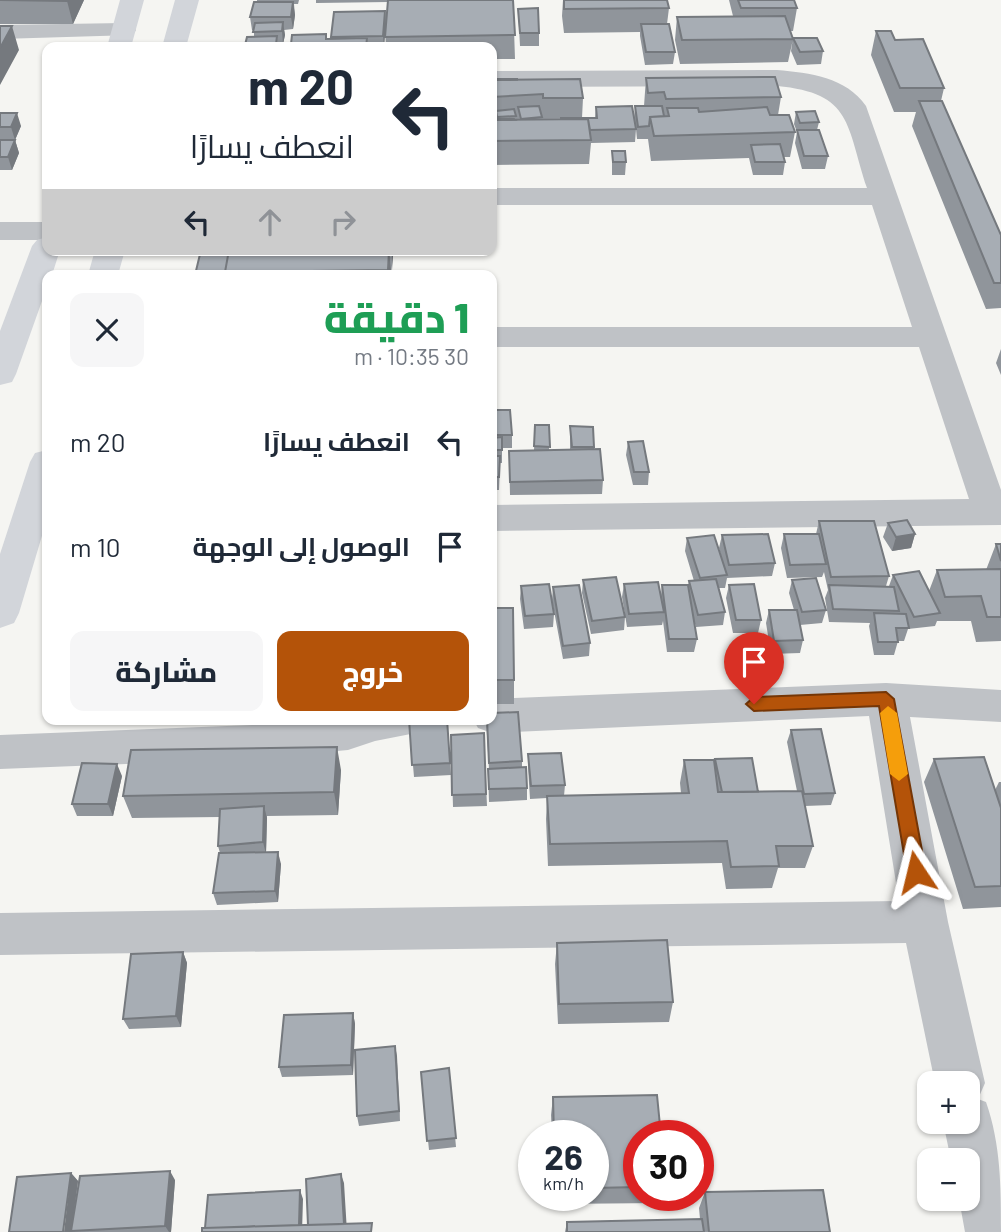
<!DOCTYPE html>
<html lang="ar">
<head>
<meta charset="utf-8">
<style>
	body { margin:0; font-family:Barlow,Cairo,sans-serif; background:#f6f6f7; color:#1f2937; direction:rtl; height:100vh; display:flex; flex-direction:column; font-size:26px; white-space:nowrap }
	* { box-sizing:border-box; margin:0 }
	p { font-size:23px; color:#747a83 }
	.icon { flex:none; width:38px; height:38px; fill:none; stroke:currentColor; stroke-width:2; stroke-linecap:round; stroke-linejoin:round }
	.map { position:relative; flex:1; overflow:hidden; direction:ltr }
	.details { position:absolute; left:42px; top:270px; width:455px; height:455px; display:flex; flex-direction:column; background:#fff; border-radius:14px; box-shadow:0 2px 5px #0004; direction:rtl }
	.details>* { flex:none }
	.banner { position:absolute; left:42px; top:42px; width:455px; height:214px; border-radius:14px; box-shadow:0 2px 5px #0004; direction:rtl; background:#fff; color:#1f2937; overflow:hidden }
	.buttons { position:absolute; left:917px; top:1071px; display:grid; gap:14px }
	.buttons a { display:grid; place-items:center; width:63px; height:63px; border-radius:14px; background:#fff; box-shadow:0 2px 5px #0004; font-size:35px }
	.speed { position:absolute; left:518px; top:1120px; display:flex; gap:14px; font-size:35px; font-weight:700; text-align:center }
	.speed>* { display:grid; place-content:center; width:91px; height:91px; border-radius:50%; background:#fff; box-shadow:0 2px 5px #0004; line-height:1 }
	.speed small { font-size:18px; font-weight:400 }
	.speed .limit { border:10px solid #d22; background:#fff; color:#111 }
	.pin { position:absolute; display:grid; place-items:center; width:60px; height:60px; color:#fff; margin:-72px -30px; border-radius:50% 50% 50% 0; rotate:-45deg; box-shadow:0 0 7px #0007 }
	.pin .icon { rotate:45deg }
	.me { position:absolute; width:77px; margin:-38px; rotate:350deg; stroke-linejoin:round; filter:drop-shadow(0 0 5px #0008) }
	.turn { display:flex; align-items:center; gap:24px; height:147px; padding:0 28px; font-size:32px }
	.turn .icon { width:91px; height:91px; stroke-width:2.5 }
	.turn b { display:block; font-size:49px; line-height:60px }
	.lanes { display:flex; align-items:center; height:66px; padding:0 28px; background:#0003; justify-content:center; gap:35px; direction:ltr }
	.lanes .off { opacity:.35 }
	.round { display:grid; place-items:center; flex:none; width:74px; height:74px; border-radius:14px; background:#f6f6f7 }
	.overview { display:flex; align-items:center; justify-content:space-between; height:119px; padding:0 28px }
	h1 { font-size:42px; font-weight:800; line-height:52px; color:#1e9e55 }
	.action { display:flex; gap:14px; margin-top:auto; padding:14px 28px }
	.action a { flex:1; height:80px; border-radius:14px; background:#b45309; color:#fff; font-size:28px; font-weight:800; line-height:80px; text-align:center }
	.action a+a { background:#f6f6f7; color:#1f2937 }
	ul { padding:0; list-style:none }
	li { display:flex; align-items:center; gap:21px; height:105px; padding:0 28px }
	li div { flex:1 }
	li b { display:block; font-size:26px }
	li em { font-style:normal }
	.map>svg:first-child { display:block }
</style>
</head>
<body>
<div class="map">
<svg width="1001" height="1232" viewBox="0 0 1001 1232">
	<rect width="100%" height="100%" fill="#f5f5f2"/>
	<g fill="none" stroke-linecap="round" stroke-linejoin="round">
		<!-- minor -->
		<path fill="#bfc2c6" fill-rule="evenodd" d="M124,23l9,2 3,5 -3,5 -133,4v-14z
			M777,70c33,3 69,7 89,36l135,384v35l-509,6v-26l477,-6 -50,-152h-427v-20h420l-40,-122h-380v-17h375c-21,-63 -14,-95 -90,-102l-285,1v-16z
			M0,222h47v18h-47z
			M886,683l115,7v32l-91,-5 38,205 37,161 -7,16 8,3c15,43 15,85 15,130h-36l-6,-33h9v-39h-17l-8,-38h25v-39h-33l-29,-140 -906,12v-42l899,-12 -30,-185 -377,17 -14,-5 -5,-9h19v-20z
			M313,719h119l-6,12 -51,10 -27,9 -96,9 -252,10v-34l252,-10z"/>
		<!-- major -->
		<path fill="#d2d5da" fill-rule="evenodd" d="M120,0h24l-13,47h-24z
			M175,0h24l-13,47h-24z
			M47,237v13h13l-8,25h-5v12l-31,87 -4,8 -12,3v-54l32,-85 5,-6z
			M95,250h30l-7,25h-30z
			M47,450v69l-28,94 -5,10 -14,5v-74l30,-92 5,-9z"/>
	</g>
	<!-- wall -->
	<path fill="#90959b" d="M0,0h84l-11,24h-73z
		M257,0h42l-1,4h-4l1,11 -2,14 -9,1 1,5 -2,9h-5l1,3h-33l-1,-2 9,-9v-6h-2l-2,-13 7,-15z
		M316,0h197l2,59h-23v-12h-106l-1,-16 -1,16h-93v-3l35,-10 1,5h4v-2l55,-14 2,-21 -72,1z
		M563,0h104l2,8 -2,16 8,28 -2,12 -28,1 -5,-29v-4l-76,1 -2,-17z
		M729,0h65l3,8 -4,23h-3l3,8 -5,23 -108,2 -5,-24 2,-23 56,-1z
		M518,9l21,24v13h-19z
		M876,31l19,9 49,48 -3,13 60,134v73l-15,1 -74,-183 4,-14h-22l-23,-57z
		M793,38l30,13 -2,13 -24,1 -6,-14z
		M646,78l135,19 -3,18 17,17 -5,25h-6l1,5 -2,13h-30l-4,-17 -98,3 -3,-22h-11l-1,-10 -1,13 -44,1 -2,21 -97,1v-85l91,18 -1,20h13l1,-11 38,12 1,-13h9z
		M796,112l23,10 -2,8 11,26 -3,13h-23l-7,-26 2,-11 -3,-8z
		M0,113l21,13 -6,14h-15z
		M0,140h15l4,13 -7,17h-12z
		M612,151l14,11 -1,13h-13z
		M393,256l-2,19h-196z
		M1001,349v26l-5,-12z
		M492,410l20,25v13h-10v15h-2l-1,27h-7z
		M535,425h14v25h21v-24l24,21v2l9,31 -1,14 -92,1 -1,-44 25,-1z
		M628,442l21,30 -1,13h-15l-7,-30z
		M819,521l70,55 -3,10h3l4,-11 36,16 8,-21h49l10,-26h5v97l-25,1 -5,-21h-34l-2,5 -27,3 -4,12h-6l-4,14h-20l-5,-29 1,-3 -41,-1 -4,-24 3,-8 -4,-18 -2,5 -35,1 -6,-30 3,-14h32z
		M888,523l27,11 -4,14 -19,3 -9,-14z
		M722,535l53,28 -3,13 -45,2 -2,10h-6l6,24 -2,13 -27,2 -3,-10 4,22 -3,13h-27l-4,-31 -1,4 -35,2 -5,-30 2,-13 37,11 1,-10 26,2 1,-6h5l-9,-30 2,-13 35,21 -3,-11z
		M583,580l42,37 -1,13 -33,4 -9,-41z
		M792,580l34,30 -4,13 -22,2 3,15 -3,13 -29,1 -5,-31 3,-13h25l-5,-17z
		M729,585l32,35 -3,13h-25l-7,-35z
		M521,586l33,28 -1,13 -29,2 -4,-30z
		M553,587l37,56 -1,13 -26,3 -11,-59z
		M492,608l22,72v24h-22z
		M140,719h202v1l-200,3z
		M409,719h38l4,56 -37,2z
		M486,719l36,42v7l5,20v12l-38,2 -1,-33h1z
		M791,730l44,63 -4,12 -26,1 8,40 -8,22h-27l-6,20 -46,1 -4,-26 -174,3 -2,-47 1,-21 -17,1 -2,-32v-13l37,31 -1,11 117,-3 -1,-10 4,-23 30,4 1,-5 43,33 39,-1 -10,-49z
		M484,733l3,73 -34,1 -2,-72z
		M934,759l61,31 4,-8h2v125l-38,2 -39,-127z
		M341,770l-3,45 -71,1 -1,36 15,12 -3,38 -61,3 -4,-12 7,-40 -2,-7 2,-29 -88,1 -9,-22z
		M122,776l-9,40h-36l-5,-12z
		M557,943l116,59 -4,20 -111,2 -3,-60z
		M183,952l4,11 -6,64 -52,2 -6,-10z
		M353,1013l2,11 -2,51 -71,2 -3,-10z
		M395,1046l5,75 -41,5 -2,-10z
		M449,1068l7,79 -27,3 -8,-78z
		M553,1097l86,39v59h24l-2,8 -106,1 -1,-9h39v-59h-41l-1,-21z
		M71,1173l7,8 -6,47 103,-48 -4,52h-99z
		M705,1192l125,40h-265l2,-10 133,-3 -1,-11z"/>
	<!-- shaded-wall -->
	<path fill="#75797e" d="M68,0h16l-11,24 -6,-23z
		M293,2l2,13 -2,14 -2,-12z
		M385,11l1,13 -2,23 -1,-11z
		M283,22l2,13 -2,9 -1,-13z
		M12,26l7,24 -19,35v-37z
		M17,113l4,13 -6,14 -4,-13z
		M15,140l4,13 -7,17 -4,-13z
		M389,250l2,21v4h-3v-5z
		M392,250h1v6l-1,14z
		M915,534l-4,14 -19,3 4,-14z
		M337,747l4,23 -3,45 -4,-23z
		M117,764l5,12 -9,40 -5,-12z
		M264,806l3,12 -1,36 -3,-12z
		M278,852l3,12 -3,38 -3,-11z
		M183,952l4,11 -6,64 -5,-11z
		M353,1013l2,11 -2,51 -2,-10z
		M395,1046l2,10 3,65 -1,-10z
		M170,1171l5,9 -4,52h-2l-4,-6z
		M71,1173l7,8 -7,51h-7z
		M341,1174l3,9 3,49 -3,-5z
		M300,1190l3,9 -1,33 -3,-4z"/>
	<!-- building -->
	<path fill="#a7adb4" stroke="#75797e" stroke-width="2" d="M0,0h68l-1,1z
		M388,0h125l2,35 -130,2z
		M564,0h103l2,8 -105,1z
		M738,0h56l3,8h-56z
		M254,2h39l-2,15h-41z
		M538,8l1,25h-19l-2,-24z
		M385,11l-2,25 -52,1 3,-25z
		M785,16l8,23 -111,1 -5,-23z
		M283,22l-1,9 -29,1 2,-9z
		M641,24h28l6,28h-29z
		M0,26h12l-12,22z
		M876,31h15l4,9 28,-1 21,49h-44z
		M326,34v5l41,-1 -1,9h-46v-3h-29l1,-9z
		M277,36l-1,8 -31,1 2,-8z
		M793,38h24l6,13 -23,1z
		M775,77l6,20 -115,2 -2,-7 -16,1 -2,-15z
		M493,79h24v1h-24z
		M580,79l3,19h-40v-4l-51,3v-17z
		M919,101h23l59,134v48h-7z
		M539,106l3,11 -21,2 -3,-12z
		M632,106l4,23 -46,1 -2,-11h-27v-1h36l-1,-11z
		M635,106h27l2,10 -14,1 -1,9 -11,1z
		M767,107l3,8h19l6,17 -141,4 -4,-19 19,-1 -2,-8h31l1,4z
		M514,109l2,7 -19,1 -1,-6z
		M815,111l4,11 -19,1 -4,-11z
		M0,113h17l-6,14h-11z
		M492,119h22l1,1h-23z
		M588,119l3,21 -99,1v-21z
		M797,130h22l9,26h-24z
		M0,140h15l-7,17h-8z
		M780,144l5,18h-30l-4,-17z
		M612,151h13l1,11h-13z
		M201,250h28l-4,22v3h-30z
		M229,250h160l-1,20 -163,2z
		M492,410h18l2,25h-20z
		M535,425h14l1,22 -16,-1z
		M570,426l23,1 1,20h-22z
		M502,437v13h-10v-12z
		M643,441l6,31h-15l-6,-30z
		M600,449l3,31 -93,2 -1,-31z
		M492,456h8l-1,21h-7z
		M907,520l8,14 -19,3 -8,-14z
		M819,521h55l15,55 -58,1z
		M768,534l7,29 -46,2 -7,-30z
		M784,534h35l7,30 -36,1z
		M714,535l13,40 -27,3 -13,-40z
		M996,544h5v17z
		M1001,569v48h-14l-6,-21 -36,1 -8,-27z
		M919,571l21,42 -26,4 -21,-42z
		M616,577l9,40 -33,4 -9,-41z
		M816,578l10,32 -24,2 -10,-32z
		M716,579l9,33 -27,3 -9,-34z
		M658,582l6,30 -35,2 -5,-30z
		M549,584l5,30 -29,2 -4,-30z
		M754,584l7,36h-25l-7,-35z
		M579,585l11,58 -27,3 -10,-59z
		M662,585h26l9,54h-28z
		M829,585l65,2 5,24 -66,-2z
		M492,608h21l1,72h-22z
		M769,610h28l6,30 -29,1z
		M874,613l32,1 3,14h-13l2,14h-20z
		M518,712l4,49 -33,2 -2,-44h5v-6z
		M409,719h38l3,44 -38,2z
		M821,729l14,64 -31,1 -13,-64z
		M484,733l2,61 -34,1 -1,-60z
		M337,747l-3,45 -211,4 8,-46z
		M561,753l4,32 -34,1 -3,-32z
		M984,757l17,51v78l-26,1 -41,-128z
		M752,758l6,34h-36l-7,-33z
		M684,760h30l4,32 84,-1 11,55h-37l3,20 -48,1 -4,-26 -177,3 -3,-48 142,-3z
		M82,763l35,1 -9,40h-36z
		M526,767l1,21 -38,1 -1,-20z
		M264,806l-1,36 -45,4 2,-37z
		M278,852l-3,39 -62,2 6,-40z
		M667,940l6,62 -114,2 -2,-61z
		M183,952l-7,64 -53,3 8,-65z
		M353,1013l-2,52 -72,2 5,-52z
		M395,1046l4,65 -42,5 -2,-66z
		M449,1068l7,70 -29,3 -6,-69z
		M657,1095l4,41h-22v51l-46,1v-52h-39l-1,-39z
		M170,1171l-5,55 -94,5 9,-55z
		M71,1173l-8,59h-54l8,-55z
		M341,1174l3,50 -36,1 -2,-46z
		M300,1190l-1,35 -94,3 3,-33z
		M823,1190l7,42h-121l-4,-40z
		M702,1219l2,13h-137v-10z
		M372,1223l-1,9h-169v-4z"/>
	<!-- route -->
	<path fill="#b45309" stroke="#753606" stroke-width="2" d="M886,692l8,7 32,173 -3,6 -7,2 -6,-2 -3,-6 -28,-166 -125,5 -8,-7 8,-7z"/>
	<!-- slow -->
	<path fill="#f59e0b" d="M888,706l9,7 11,61 -9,7 -9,-7 -10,-61z"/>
</svg>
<div class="buttons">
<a>+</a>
<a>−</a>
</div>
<div class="speed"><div>26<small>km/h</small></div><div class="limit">30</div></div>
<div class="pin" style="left:754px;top:704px;background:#d93025"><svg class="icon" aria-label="arrive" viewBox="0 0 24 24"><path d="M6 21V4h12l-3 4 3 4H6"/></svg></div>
<svg class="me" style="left:916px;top:872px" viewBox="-20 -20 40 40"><path d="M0-17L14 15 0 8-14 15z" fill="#b45309" stroke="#fff" stroke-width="4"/></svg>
<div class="banner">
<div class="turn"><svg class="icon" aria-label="left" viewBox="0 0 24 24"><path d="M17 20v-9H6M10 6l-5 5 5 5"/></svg><div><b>20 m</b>انعطف يسارًا</div></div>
<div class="lanes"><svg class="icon" aria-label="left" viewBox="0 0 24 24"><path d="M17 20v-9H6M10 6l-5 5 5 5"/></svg><svg class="icon off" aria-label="ahead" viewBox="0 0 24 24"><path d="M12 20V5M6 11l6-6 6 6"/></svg><svg class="icon off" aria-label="right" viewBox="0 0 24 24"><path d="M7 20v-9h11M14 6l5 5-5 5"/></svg></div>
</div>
<section class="details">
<div class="overview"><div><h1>1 دقيقة</h1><p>30 m · 10:35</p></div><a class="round"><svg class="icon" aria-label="close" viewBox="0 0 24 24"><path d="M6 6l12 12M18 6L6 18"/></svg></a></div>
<ul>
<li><svg class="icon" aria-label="left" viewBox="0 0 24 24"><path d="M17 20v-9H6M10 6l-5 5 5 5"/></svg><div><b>انعطف يسارًا</b></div><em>20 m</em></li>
<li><svg class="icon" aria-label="arrive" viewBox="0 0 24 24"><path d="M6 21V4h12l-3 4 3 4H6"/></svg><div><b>الوصول إلى الوجهة</b></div><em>10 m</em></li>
</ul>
<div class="action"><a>خروج</a><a>مشاركة</a></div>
</section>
</div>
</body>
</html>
